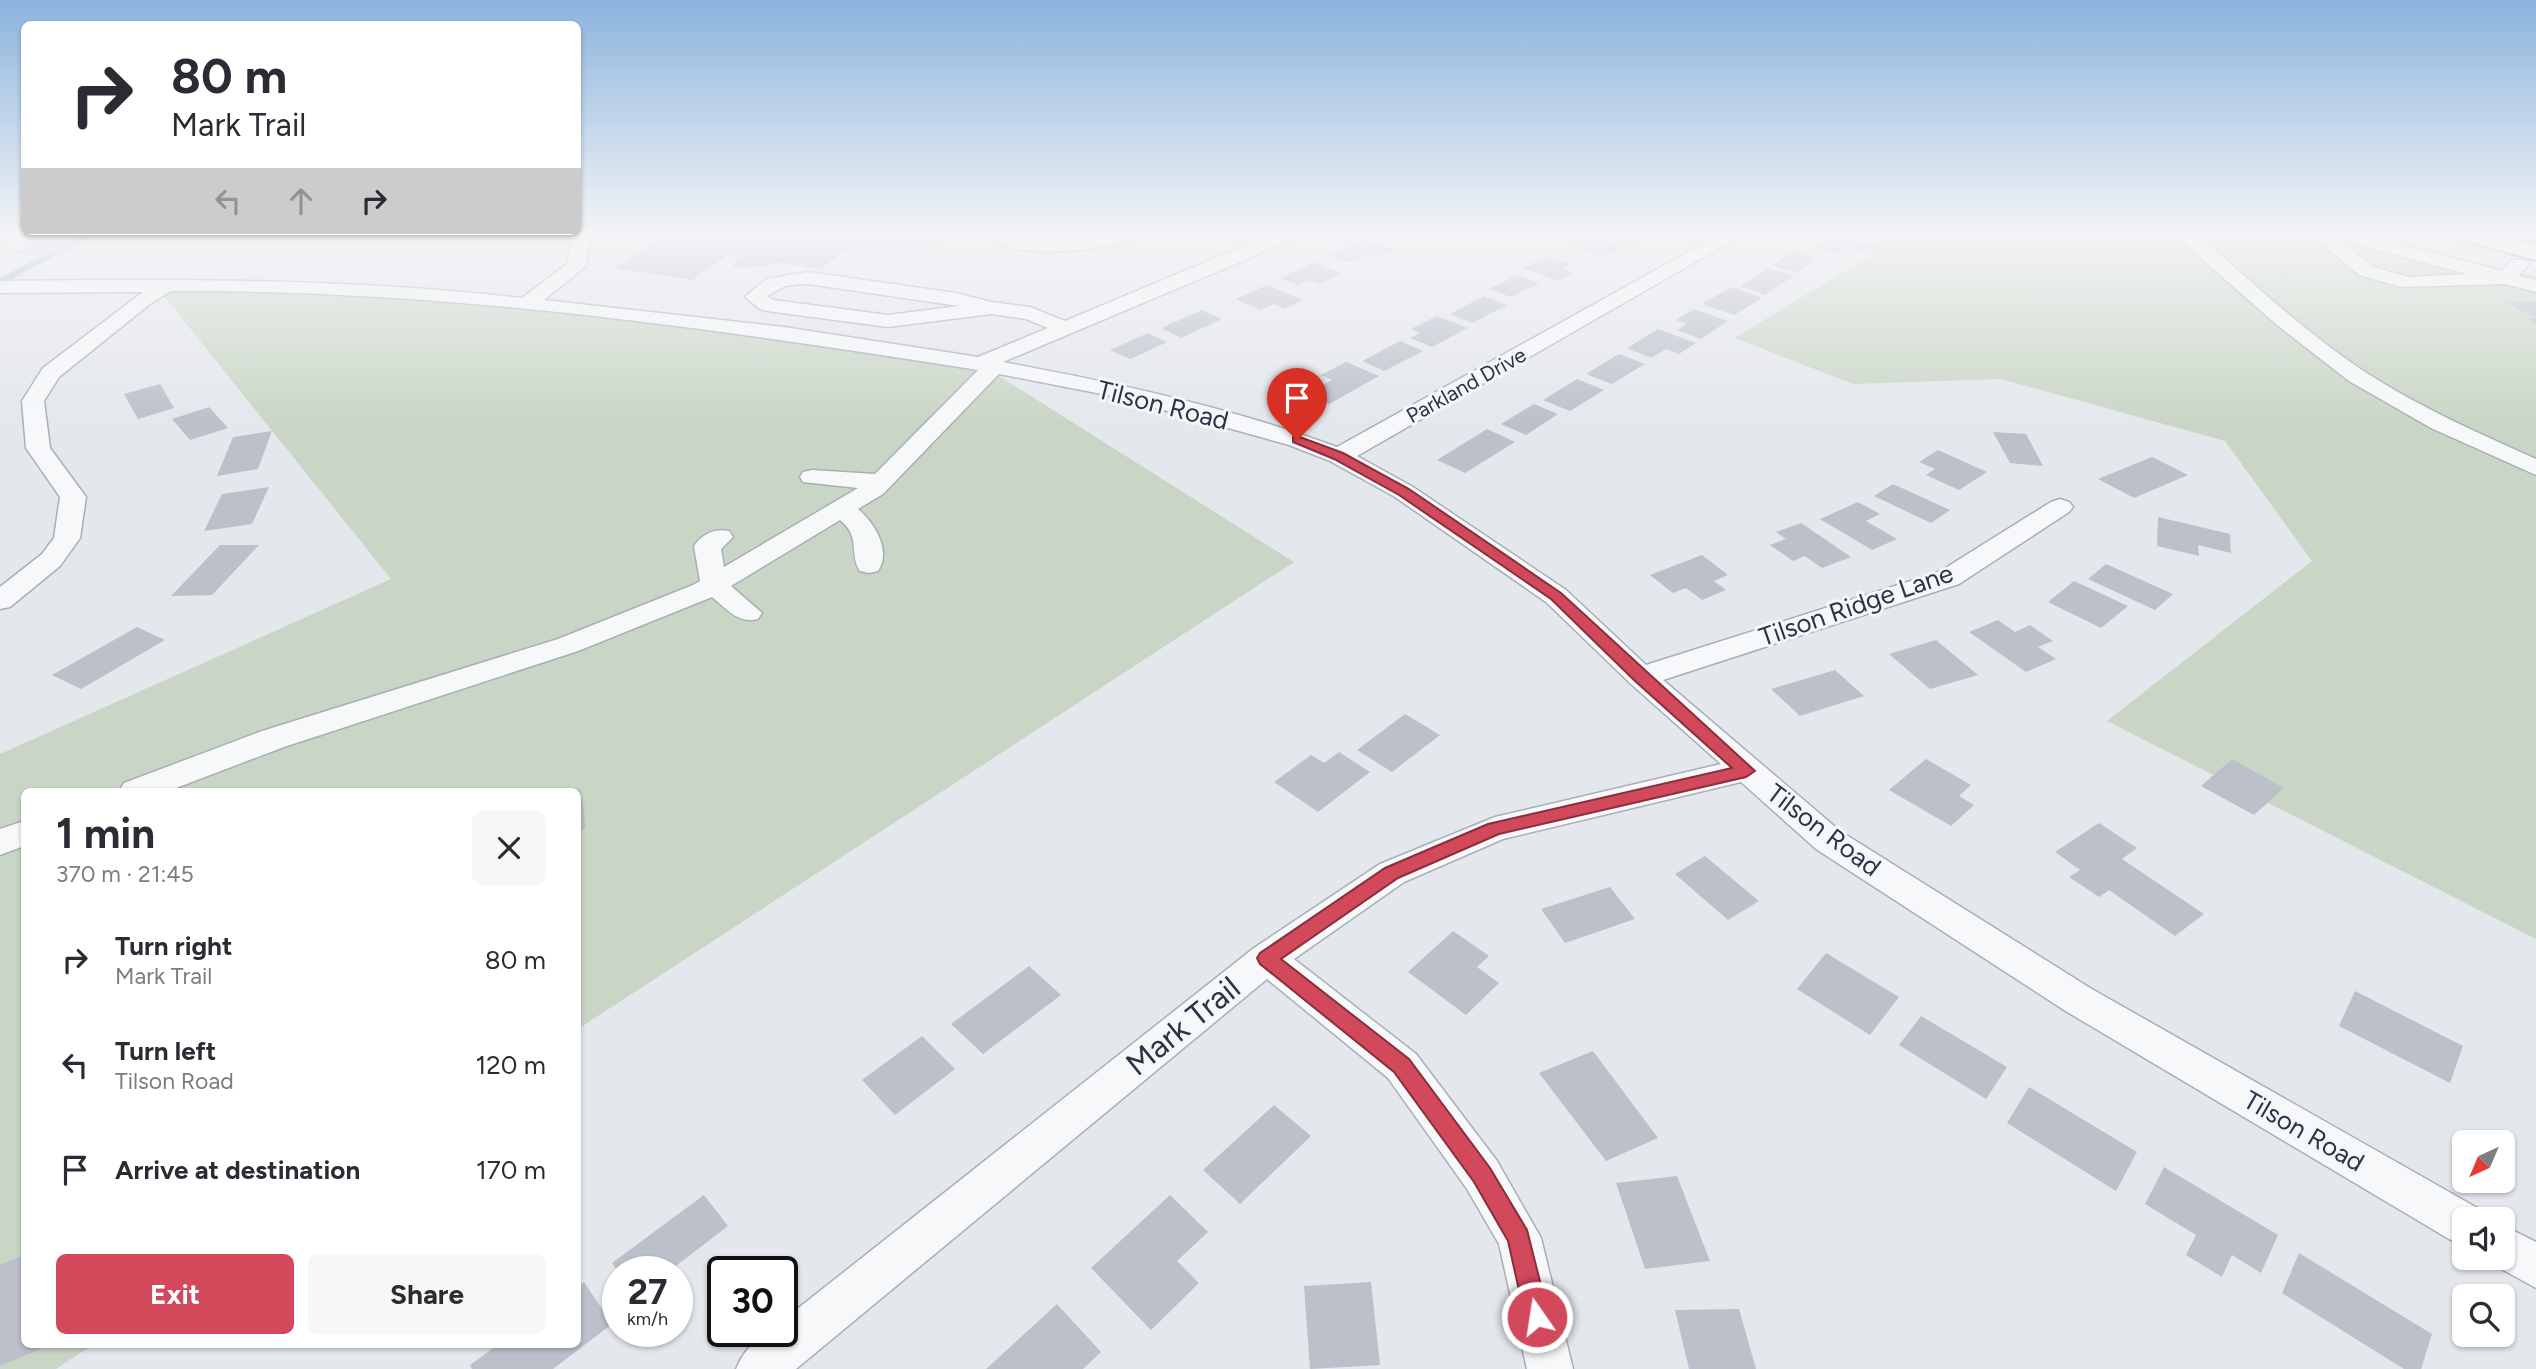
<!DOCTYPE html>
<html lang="en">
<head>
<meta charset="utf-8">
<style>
	body { margin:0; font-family:Figtree,sans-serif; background:#f7f7f7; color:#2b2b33; height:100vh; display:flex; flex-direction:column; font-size:26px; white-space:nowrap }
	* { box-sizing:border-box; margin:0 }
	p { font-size:23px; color:#7c7c81 }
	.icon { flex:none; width:38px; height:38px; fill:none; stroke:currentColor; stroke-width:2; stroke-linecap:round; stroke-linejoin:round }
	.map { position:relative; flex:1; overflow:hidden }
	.drawer { position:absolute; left:21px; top:788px; width:560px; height:560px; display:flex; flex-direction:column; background:#fff; border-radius:10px; box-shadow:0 2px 5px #0004 }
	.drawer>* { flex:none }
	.hud { position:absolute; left:21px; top:21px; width:560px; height:214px; border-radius:10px; box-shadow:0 2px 5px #0004; background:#fff; color:#2b2b33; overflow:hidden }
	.needle { width:46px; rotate:224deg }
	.tools { position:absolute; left:2452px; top:1130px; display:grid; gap:14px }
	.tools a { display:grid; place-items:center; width:63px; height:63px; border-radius:10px; background:#fff; box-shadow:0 2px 5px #0004; font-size:35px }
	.speed { position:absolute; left:602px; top:1256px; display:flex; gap:14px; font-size:35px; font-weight:700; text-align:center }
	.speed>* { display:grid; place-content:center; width:91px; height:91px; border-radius:50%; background:#fff; box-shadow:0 2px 5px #0004; line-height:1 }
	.speed small { font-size:18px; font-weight:400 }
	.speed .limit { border:4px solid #111; border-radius:10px; background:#fff; color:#111 }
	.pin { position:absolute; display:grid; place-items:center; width:60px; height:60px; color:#fff; margin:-72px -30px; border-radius:50% 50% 50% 0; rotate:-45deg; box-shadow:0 0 7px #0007 }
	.pin .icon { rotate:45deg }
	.me { position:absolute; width:77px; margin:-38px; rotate:347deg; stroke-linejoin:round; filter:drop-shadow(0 0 5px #0008) }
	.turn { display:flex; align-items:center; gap:24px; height:147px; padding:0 35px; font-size:32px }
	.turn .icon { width:91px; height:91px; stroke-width:2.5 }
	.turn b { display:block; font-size:49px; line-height:60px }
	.lanes { display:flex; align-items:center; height:66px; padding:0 35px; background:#0003; justify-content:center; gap:35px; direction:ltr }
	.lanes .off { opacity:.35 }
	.round { display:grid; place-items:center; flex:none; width:74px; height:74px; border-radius:10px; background:#f7f7f7 }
	.overview { display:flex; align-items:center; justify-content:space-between; height:119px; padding:0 35px }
	h1 { font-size:42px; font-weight:700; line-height:52px }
	.action { display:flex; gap:14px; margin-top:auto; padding:14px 35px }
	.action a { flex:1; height:80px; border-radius:10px; background:#d1495b; color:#fff; font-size:28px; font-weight:700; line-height:80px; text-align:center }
	.action a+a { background:#f7f7f7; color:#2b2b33 }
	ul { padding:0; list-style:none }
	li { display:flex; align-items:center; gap:21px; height:105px; padding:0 35px }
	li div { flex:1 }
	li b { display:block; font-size:26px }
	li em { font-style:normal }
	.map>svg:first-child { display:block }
</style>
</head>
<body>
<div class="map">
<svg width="2536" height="1369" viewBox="0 0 2536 1369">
	<rect width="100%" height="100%" fill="#e4e7ec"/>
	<!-- green -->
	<path fill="#c9d6c5" d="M1910,231h429l197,45v663l-429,-218 205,-160 -87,-120 -224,-62 -148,5 -118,-46z
		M338,290l279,17 223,33 143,26 311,196 -716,467v-238h-554v553h70l-38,25h-56v-615l391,-175 -231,-288z"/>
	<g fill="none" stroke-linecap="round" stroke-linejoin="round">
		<!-- stream -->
		<path stroke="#9fb4cc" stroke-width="6" d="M0,282l75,-41 28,-10"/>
	</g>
	<!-- building -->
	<path fill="#bbc0ca" d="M671,231h275l-2,14 -99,5 -24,19 -46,-7 -6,4 -36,2 5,-12 -10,-1 -36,25 -78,-12z
		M1383,231h50l-16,8 -8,-3 -11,5 -20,-7z
		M1617,231h38l-25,14 -23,-8z
		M1825,231h4l53,17 -5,3 -11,-3 -6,3 -13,-4 -11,7 -22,-7 8,-5 -10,-3z
		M1590,235l35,12 -20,10 -36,-12z
		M1365,239l29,11 -17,8 -10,-4 -18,8 -20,-7z
		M35,242h50l-20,12h-51z
		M1794,251l24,7 -22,15 -24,-8z
		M1547,256l24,8 -8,5 11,4 -15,8 -36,-13z
		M1315,262l27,12 -23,10 -10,-4 -11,5 -18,-7z
		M1768,268l26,8 -29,19 -25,-9z
		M1517,275l22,8 -28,14 -22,-8z
		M1267,285l36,15 -18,9 -11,-5 -13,6 -25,-11z
		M1731,287l31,11 -28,17 -32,-11z
		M1484,296l23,9 -35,18 -22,-9z
		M2536,301v22l-8,-4 8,-1 -29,-15z
		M1694,309l34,12 -27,18 -24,-9 9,-6 -10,-4z
		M1202,310l20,9 -41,19 -20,-10z
		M1437,316l31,12 -36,19 -22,-9 10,-5 -9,-4z
		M1658,329l38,14 -17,11 -13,-5 -15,9 -24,-10z
		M1148,333l19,9 -37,17 -20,-9z
		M1400,341l23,10 -39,20 -22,-10z
		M1619,354l26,10 -33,20 -26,-10z
		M1346,362l33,14 -50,28 -22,-11 25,-13 -11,-5z
		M1577,379l27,11 -34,21 -27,-11z
		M160,384l14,24 -36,11 -14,-25z
		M1534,404l24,10 -32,21 -25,-11z
		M209,407l19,21 -38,12 -18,-21z
		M1487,429l28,13 -50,31 -28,-13z
		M272,431l-14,38 -41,7 16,-39z
		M1993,432l33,2 17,32 -33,-3z
		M1938,450l49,22 -28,18 -33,-15 9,-6 -16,-7z
		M2152,457l36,18 -54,23 -36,-19z
		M1893,484l57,26 -19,13 -57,-27z
		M269,487l-17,37 -48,7 18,-37z
		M1858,502l22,12 -14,7 31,18 -25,11 -52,-31z
		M2158,517l72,17 1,19 -33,-8 1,11 -42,-10z
		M1801,523l50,34 -29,11 -17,-12 -12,5 -23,-16 16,-6 -10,-7z
		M220,545h39l-47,50 -41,1z
		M1702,555l26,20 -14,6 12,9 -24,10 -16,-12 -13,5 -23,-18z
		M2106,564l67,30 -18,16 -67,-31z
		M2074,581l54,25 -27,22 -53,-26z
		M1998,620l17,12 15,-7 23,16 -15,6 18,12 -30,13 -57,-40z
		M137,627l28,13 -84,49 -29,-14z
		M1936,640l42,35 -48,14 -41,-35z
		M1835,670l29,26 -64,20 -29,-27z
		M1405,714l35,21 -48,37 -35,-22z
		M1339,752l31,20 -52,40 -44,-30 37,-27 13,8z
		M1926,759l45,26 -12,11 15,9 -23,21 -62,-36z
		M2232,759l52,29 -30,27 -53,-29z
		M581,789l5,39 -8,3v-41z
		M2099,823l38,25 -15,11 82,55 -29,22 -66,-46 -10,7 -30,-20 11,-7 -25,-18z
		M1705,856l54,45 -31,19 -53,-46z
		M1610,887l25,32 -70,24 -24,-34z
		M1453,931l36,25 -12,11 22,16 -33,32 -58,-43z
		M1826,953l73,44 -29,38 -73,-46z
		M1029,966l32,29 -78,59 -32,-30z
		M2355,991l108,55 -13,37 -111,-57z
		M1921,1016l86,51 -21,32 -87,-54z
		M922,1036l33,33 -60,46 -33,-35z
		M1593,1051l65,87 -52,23 -67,-88z
		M2029,1087l108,65 -21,39 -109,-68z
		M1274,1105l37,31 -71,68 -37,-34z
		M2164,1167l114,68 -17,38 -29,-18 -10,22 -36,-22 10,-20 -51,-31z
		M1677,1176l33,85 -65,8 -29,-86z
		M704,1195l24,31 -60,46h-50l-6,-9z
		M1170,1195l38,37 -31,29 22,22 -48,47 -60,-62z
		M2299,1253l133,81 -11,35h-17l-122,-76z
		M24,1255v89h28l-52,22v-101z
		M584,1282l28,42 -59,45h-81l-2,-4 29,-21h79v-57z
		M1371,1282l9,83 -70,4 -6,-83z
		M1057,1304l44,48 -18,17h-97z
		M1739,1309l17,60h-67l-14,-59z"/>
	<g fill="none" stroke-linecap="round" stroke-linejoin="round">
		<defs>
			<path id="minor" d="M0,231h21l-21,13z
				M576,231h18l-4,6 -4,29 -42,34 240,27 194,30 70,-29 -22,-9 -35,-5 -103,13 -121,-16 -7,-2 -15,-12 21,-18 42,-7 148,21 35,9 39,5 35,14 215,-90h26l-2,4 -301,127c113,21 227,45 334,85l389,-216h23l-392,225 56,31 153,103 80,75 293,-93 112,-70 9,-3 9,3 4,5 -4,5 -110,72 -296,96 177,151 250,157 389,221 5,11h-20v25l-15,-6 -385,-229 -248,-161 -75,-67 -238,57 -99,43 -110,77 122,95 81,107 44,77 32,131h-46l-28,-125 -32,-55 -79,-111 -121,-99 -471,390h-60c8,-20 24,-37 46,-37v-11l472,-373 126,-84 115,-47 226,-53 -90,-80 -85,-82 -151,-105 -65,-36 -41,-16 -172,-48 -118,-23 -116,120 -25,15c16,13 34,42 20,62l-9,2 -9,-2c-12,-18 2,-33 -20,-51l-109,66 31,27 -4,6c-20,5 -31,-10 -46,-22l-134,54 -294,96 -116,44h-49l5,-8 138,-52 296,-92 135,-54 7,-4 -6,-35c8,-12 21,-18 35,-15l4,6 -12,12 3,18 134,-79 -55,-6 -3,-5 3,-5 9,-2 63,4 103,-104c-266,-42 -537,-81 -807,-79l-21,13 -91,73 -15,24 6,47 36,49 -6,41 -20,28 -50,41 -10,2v-22l42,-33 12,-16 6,-41 -34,-49 -4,-47 21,-33 100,-76 -143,1v-12c174,-2 348,-3 522,17l45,-34 5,-27zM800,284h8l151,22 -71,9 -115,-15 -6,-4 18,-10z
				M981,231c28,0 53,9 82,9 31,0 61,-9 93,-9l-2,4c-40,12 -142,32 -173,-4z
				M2180,231h18l3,7c53,46 105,95 164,134 54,35 113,61 171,87v16l-105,-47 -82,-47 -72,-56 -92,-81z
				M2307,231h42l153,40 10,-11h14l3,4 -10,12 17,4v12l-31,-8 -104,3 -42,-12zM2339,240l129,34 -59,3 -36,-10z
				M24,821v25l-24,9v-26z
				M2502,1225l34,17v46l-49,-27 -2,-3h17z"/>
			<path id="highway" d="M2444,231h40l52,14v15l-88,-24z"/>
		</defs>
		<!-- minor casing -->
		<use href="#minor" stroke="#a9aeb7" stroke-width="3"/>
		<!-- highway casing -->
		<use href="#highway" stroke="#8b94a3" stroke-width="4"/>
		<!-- minor -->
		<use href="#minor" fill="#f7f8fa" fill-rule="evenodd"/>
		<!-- highway -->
		<use href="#highway" fill="#fff" fill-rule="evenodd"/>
	</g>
	<!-- sky -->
	<linearGradient id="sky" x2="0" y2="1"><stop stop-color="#8bb4dd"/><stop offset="0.55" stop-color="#f3f4f6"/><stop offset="1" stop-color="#f3f4f6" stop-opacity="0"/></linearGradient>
	<rect width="2536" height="423" fill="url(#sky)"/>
	<!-- route -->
	<path fill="#d1495b" stroke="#882f3b" stroke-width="2" d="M1297,436l46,17 66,36 152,104 194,178 -9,6 -247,57 -101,44 -117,81 128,100 81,109 37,62 22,87 -3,8 -9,4 -8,-4 -4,-8 -17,-76 -34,-59 -80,-110 -134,-108 -3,-6 3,-5 125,-85 103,-44 244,-56 -97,-87 -84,-82 -152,-104 -65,-36 -41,-17v-5z"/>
	<g text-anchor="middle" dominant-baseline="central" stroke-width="6" stroke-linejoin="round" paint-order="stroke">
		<!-- far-street labels -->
		<g font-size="21" fill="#2b3445" stroke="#f4f6f9">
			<text transform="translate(1466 385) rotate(-29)">Parkland Drive</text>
		</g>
		<!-- street labels -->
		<g font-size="26" fill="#2b3445" stroke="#f4f6f9">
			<text transform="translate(1163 405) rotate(14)">Tilson Road</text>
			<text transform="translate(1856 605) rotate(-19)">Tilson Ridge Lane</text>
			<text transform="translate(1824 830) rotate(37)">Tilson Road</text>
			<text transform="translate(2304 1131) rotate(30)">Tilson Road</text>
		</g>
		<!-- near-street labels -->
		<g font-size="32" fill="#2b3445" stroke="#f4f6f9">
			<text transform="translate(1183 1026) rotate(-39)">Mark Trail</text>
		</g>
	</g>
</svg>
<div class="tools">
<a><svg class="needle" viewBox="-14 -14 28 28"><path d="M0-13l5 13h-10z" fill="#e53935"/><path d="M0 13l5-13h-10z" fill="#7c7c81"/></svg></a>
<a><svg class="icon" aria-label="sound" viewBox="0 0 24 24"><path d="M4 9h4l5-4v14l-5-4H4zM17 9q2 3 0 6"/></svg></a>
<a><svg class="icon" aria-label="search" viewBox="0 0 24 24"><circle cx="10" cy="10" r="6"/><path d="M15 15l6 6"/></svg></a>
</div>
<div class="speed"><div>27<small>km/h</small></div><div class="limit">30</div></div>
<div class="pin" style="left:1297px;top:440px;background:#d93025"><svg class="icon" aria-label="arrive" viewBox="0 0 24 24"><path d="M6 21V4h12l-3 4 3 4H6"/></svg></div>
<svg class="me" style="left:1537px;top:1317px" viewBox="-20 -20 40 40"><circle r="17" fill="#d1495b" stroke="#fff" stroke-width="3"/><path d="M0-11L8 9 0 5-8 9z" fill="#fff"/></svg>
<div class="hud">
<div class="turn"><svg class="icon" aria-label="right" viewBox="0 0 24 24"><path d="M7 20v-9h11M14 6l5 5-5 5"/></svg><div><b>80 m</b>Mark Trail</div></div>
<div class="lanes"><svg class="icon off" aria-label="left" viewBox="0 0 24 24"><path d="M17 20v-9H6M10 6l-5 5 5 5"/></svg><svg class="icon off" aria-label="ahead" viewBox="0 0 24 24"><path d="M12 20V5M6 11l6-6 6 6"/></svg><svg class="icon" aria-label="right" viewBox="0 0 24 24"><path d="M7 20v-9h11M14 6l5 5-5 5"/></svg></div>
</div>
<section class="drawer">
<div class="overview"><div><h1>1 min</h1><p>370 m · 21:45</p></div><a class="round"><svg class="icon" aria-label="close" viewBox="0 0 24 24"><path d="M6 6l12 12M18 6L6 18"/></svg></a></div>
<ul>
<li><svg class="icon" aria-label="right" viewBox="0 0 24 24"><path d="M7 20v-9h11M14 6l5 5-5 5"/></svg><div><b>Turn right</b><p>Mark Trail</p></div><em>80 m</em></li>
<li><svg class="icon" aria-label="left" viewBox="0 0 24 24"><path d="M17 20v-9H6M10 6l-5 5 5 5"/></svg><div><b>Turn left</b><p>Tilson Road</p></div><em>120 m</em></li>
<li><svg class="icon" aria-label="arrive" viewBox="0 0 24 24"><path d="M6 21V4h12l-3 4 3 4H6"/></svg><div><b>Arrive at destination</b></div><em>170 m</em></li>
</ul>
<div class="action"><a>Exit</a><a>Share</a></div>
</section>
</div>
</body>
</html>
